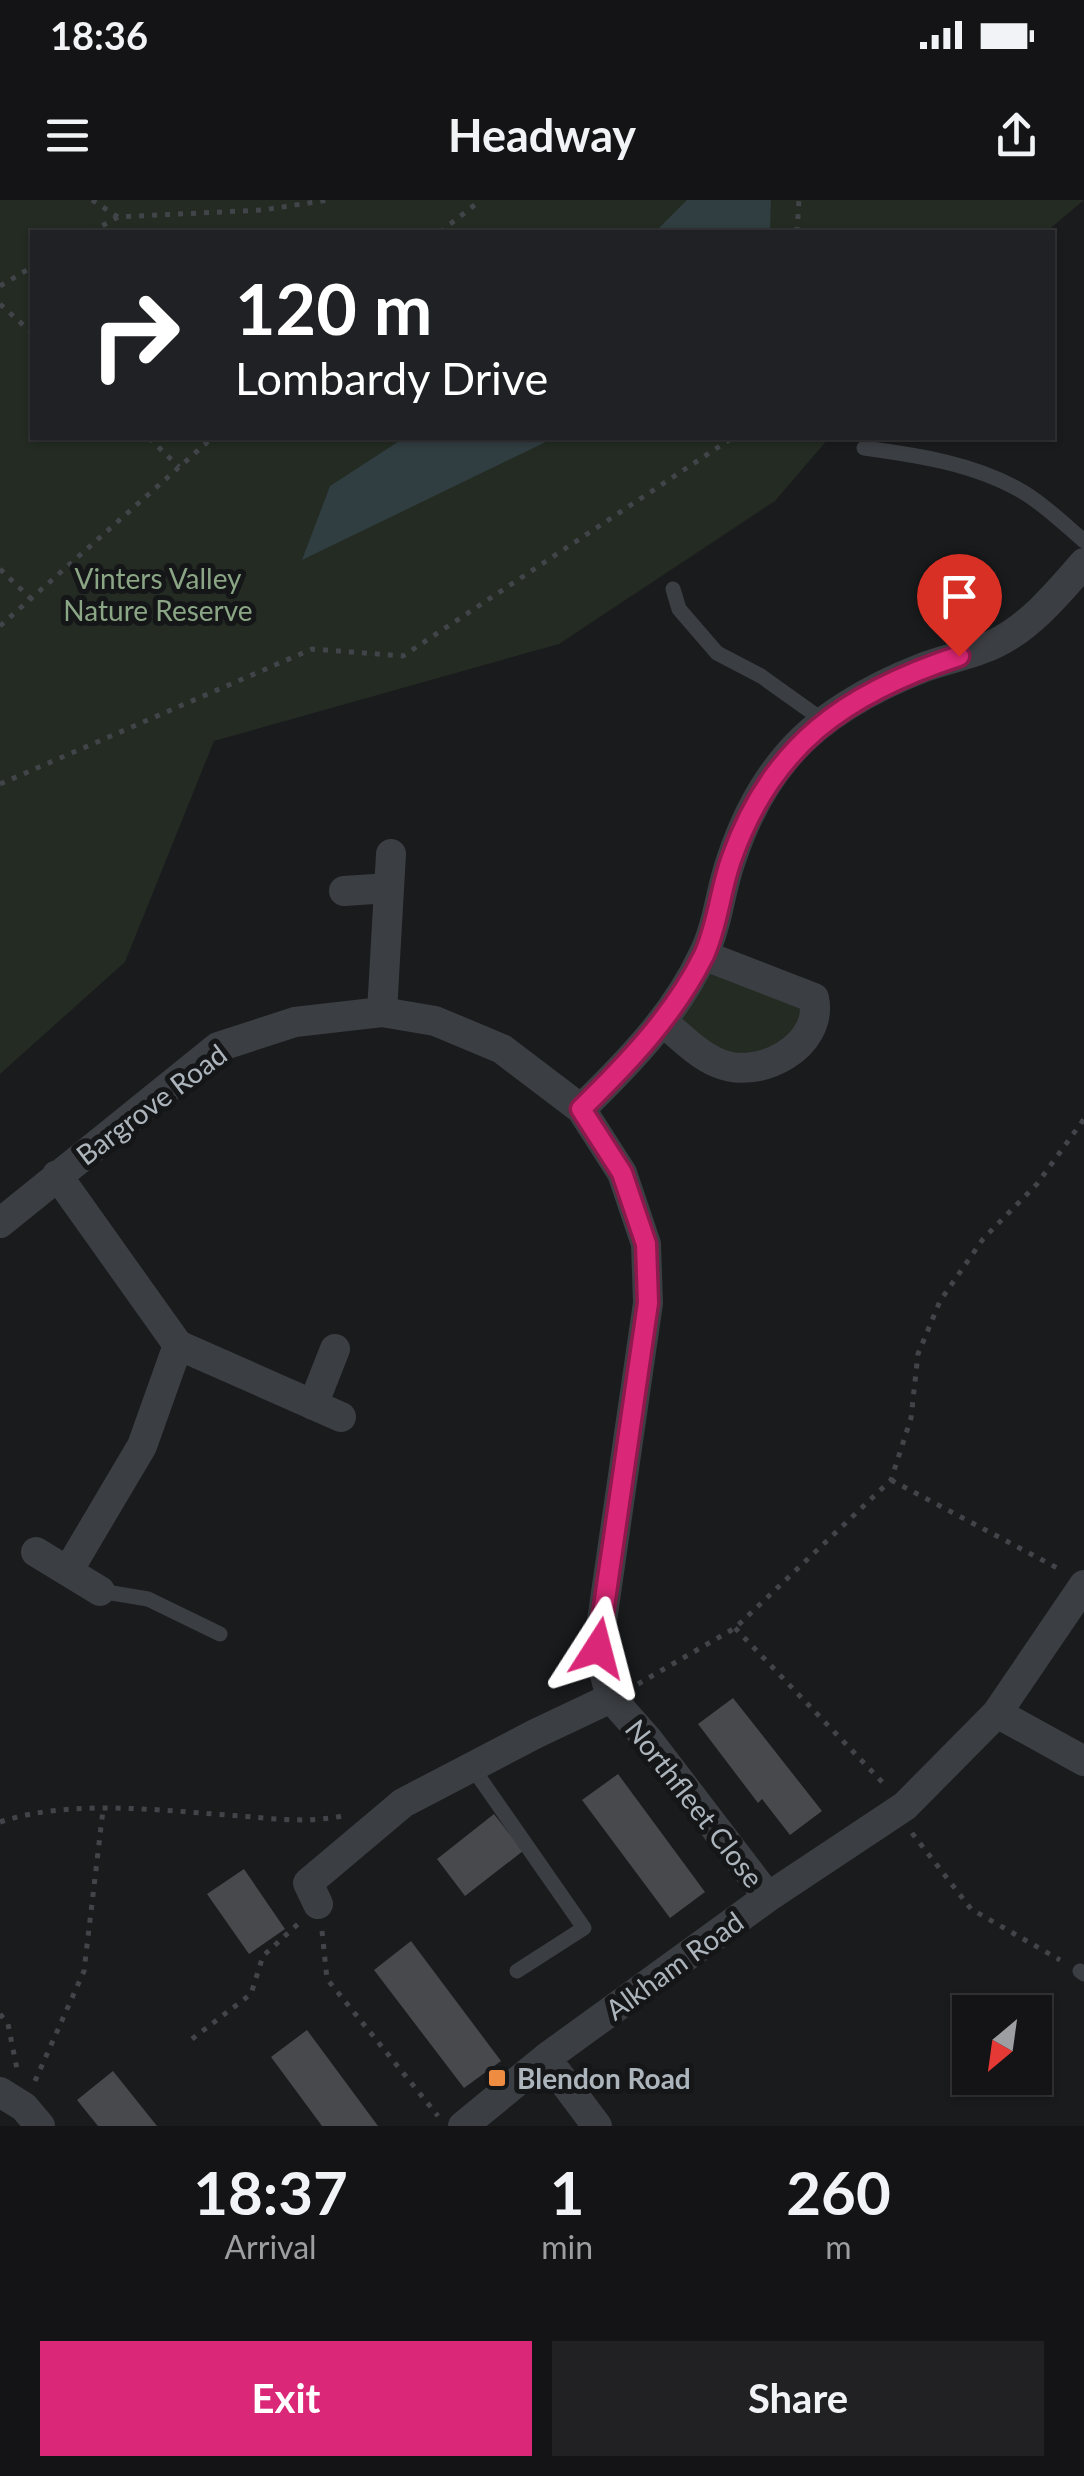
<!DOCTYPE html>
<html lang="en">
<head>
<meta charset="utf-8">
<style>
	body { margin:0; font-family:Lato,sans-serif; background:#212123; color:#f1f3f6; height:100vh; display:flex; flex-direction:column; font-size:38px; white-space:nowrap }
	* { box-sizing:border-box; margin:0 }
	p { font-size:32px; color:#9d9ea1 }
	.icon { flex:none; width:55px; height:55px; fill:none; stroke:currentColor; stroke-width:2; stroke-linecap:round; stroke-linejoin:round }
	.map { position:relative; height:1926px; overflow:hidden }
	.panel { display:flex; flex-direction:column; background:#141416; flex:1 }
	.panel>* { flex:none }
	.hud { position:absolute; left:30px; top:30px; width:1025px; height:210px; border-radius:0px; box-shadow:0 2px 8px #0004,0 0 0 2px #333335; background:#202124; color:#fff; overflow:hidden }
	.needle { width:65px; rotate:209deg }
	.controls { position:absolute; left:952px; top:1795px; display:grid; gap:20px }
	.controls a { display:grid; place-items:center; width:100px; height:100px; border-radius:0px; background:#141416; box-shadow:0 2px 8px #0004,0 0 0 2px #333335; font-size:50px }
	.pin { position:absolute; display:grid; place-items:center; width:85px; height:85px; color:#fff; margin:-102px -42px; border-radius:50% 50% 50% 0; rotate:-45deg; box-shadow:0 0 10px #0007 }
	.pin .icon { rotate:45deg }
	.me { position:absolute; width:110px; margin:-55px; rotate:9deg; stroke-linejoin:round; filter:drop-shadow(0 0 8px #0008) }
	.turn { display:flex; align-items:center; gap:35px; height:210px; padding:0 40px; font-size:45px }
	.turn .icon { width:130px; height:130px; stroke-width:2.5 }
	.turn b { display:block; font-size:70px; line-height:85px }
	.eta { display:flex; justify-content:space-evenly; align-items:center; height:170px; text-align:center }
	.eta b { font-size:60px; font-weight:700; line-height:70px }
	.button { display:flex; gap:20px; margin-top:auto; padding:20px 40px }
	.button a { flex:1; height:115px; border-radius:0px; background:#db2777; color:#fff; font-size:40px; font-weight:700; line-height:115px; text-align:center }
	.button a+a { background:#212123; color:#f1f3f6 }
	.status { display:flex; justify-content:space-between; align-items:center; height:70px; padding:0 50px; background:#141416; direction:ltr }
	.status svg { height:28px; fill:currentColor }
	header { display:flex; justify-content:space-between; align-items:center; height:130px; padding:0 40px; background:#141416; font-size:45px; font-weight:700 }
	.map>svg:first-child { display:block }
</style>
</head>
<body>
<div class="status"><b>18:36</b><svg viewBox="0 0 49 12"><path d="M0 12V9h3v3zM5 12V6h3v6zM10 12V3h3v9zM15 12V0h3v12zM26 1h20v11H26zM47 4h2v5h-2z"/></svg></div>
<header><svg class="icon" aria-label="menu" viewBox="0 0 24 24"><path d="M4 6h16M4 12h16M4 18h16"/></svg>Headway<svg class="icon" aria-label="share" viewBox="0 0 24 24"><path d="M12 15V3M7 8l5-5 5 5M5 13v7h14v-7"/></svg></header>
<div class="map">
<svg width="1084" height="1926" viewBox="0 0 1084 1926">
	<rect width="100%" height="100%" fill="#1a1b1d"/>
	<!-- green -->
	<path fill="#232b22" d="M0,0h1084l-38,32h-1014v206h797l-54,63 -216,143 -345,97 -89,221 -125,112z
		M703,755l115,61 -75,53 -81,-48z"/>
	<!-- water -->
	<path fill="#303d41" d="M687,0h84l-1,32h-115z
		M404,238h150l-252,122 28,-74z"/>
	<!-- building -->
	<path fill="#47494d" d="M733,1498l89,113 -32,24 -28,-36 -4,4 -60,-79z
		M618,1574l87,118 -35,26 -88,-118z
		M494,1614l29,37 -58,45 -28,-37z
		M244,1669l41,60 -36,25 -42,-60z
		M411,1741l90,120 -37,27 -90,-118z
		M307,1830l71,96h-56l-51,-69z
		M113,1871l44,55h-59l-21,-26z"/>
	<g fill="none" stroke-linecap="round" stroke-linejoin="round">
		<!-- path -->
		<path stroke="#414549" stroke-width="5" stroke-dasharray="5 8" stroke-linecap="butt" d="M92,0l26,17
			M91,32l27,-15 145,-7 65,-10
			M440,32l41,-32
			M797,32l2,-32
			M0,86l32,-19
			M0,104l32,29
			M149,238l30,29
			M0,369l30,29
			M0,426l212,-188
			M0,584l312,-135 91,7 329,-218
			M891,1280l170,90
			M735,1428l150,157
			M638,1484l97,-56 156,-148 20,-62 7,-64 22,-53 43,-62 54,-55 47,-65
			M0,1622c73,-24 165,-11 241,-6 34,3 67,7 101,0
			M912,1633l59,76 89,51
			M322,1731l5,48 111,137
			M0,1814l8,10 9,45
			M192,1839l59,-45 12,-38 35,-32
			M35,1881l49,-110 19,-161"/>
		<!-- lane -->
		<path stroke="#3b3e42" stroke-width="15" d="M864,248c53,7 112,16 159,44 22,13 41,32 61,49
			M673,389l6,20 38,44 44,23 63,45
			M100,1391l48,8 72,35
			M472,1567l112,161 -67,43
			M1080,1771l4,3"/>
		<!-- street -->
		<path stroke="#3b3e42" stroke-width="30" d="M344,691l45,-3
			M382,812l9,-158
			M662,821c18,15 35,33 56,42 41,18 106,-17 96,-65l-111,-43
			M581,909c47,-46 94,-94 122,-154 15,-30 17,-64 28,-95 12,-36 29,-71 53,-100 33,-42 89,-73 138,-92 23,-9 49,-13 72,-24 35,-16 65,-52 90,-81
			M57,975l121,170 163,72
			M0,1023l218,-176 77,-25 87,-10 53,9 67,28 79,60 41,64 24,71 2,59 -50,345 13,50
			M313,1205l22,-56
			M36,1352l64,39
			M68,1371l74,-125 36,-101
			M997,1513l87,48
			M318,1704l-10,-21 95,-80 132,-69 76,-36 38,43 119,156
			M546,1858l51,68
			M0,1892l24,15 16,19
			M463,1926l83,-68 222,-161 137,-91 92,-93 87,-128"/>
	</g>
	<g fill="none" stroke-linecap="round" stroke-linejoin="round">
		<defs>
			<path id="route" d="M598,1448l50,-345 -2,-59 -24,-71 -41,-64c47,-46 94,-95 123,-154 14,-31 16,-64 27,-95 40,-115 115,-167 228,-204"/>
		</defs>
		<!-- route casing -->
		<use href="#route" stroke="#8e194d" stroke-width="25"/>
		<!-- route -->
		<use href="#route" stroke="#db2777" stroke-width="18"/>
	</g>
	<!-- markers -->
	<rect fill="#ee8d41" stroke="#151618" stroke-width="4" x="487" y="1868" width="20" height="20" rx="5"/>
	<g text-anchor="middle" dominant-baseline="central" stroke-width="10" stroke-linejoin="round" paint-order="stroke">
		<!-- park labels -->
		<g font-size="28" fill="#8aa685" stroke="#151618">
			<text x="158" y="378">Vinters Valley<tspan x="158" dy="32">Nature Reserve</tspan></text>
		</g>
		<!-- street labels -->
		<g font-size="28" fill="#adb5bc" stroke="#151618">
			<text transform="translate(151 904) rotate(-37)">Bargrove Road</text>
			<text transform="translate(695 1603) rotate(52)">Northfleet Close</text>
			<text transform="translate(674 1765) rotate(-36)">Alkham Road</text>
		</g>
		<!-- poi labels -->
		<g font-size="28" font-weight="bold" fill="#adb5bc" stroke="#151618" text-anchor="start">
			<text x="517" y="1878">Blendon Road</text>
		</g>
	</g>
</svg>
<div class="controls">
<a><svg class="needle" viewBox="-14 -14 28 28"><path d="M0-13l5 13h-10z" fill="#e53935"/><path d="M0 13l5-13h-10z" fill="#9d9ea1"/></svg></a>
</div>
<div class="pin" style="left:959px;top:456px;background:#d93025"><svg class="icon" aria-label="arrive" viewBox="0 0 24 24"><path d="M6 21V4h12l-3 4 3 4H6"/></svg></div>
<svg class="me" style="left:598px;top:1448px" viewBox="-20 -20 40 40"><path d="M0-17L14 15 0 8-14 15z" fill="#db2777" stroke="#fff" stroke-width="4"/></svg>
<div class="hud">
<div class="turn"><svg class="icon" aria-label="right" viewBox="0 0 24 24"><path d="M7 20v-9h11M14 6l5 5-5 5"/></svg><div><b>120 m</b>Lombardy Drive</div></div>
</div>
</div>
<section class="panel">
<div class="eta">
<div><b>18:37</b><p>Arrival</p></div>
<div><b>1</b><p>min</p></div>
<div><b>260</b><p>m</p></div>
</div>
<div class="button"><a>Exit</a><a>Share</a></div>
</section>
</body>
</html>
